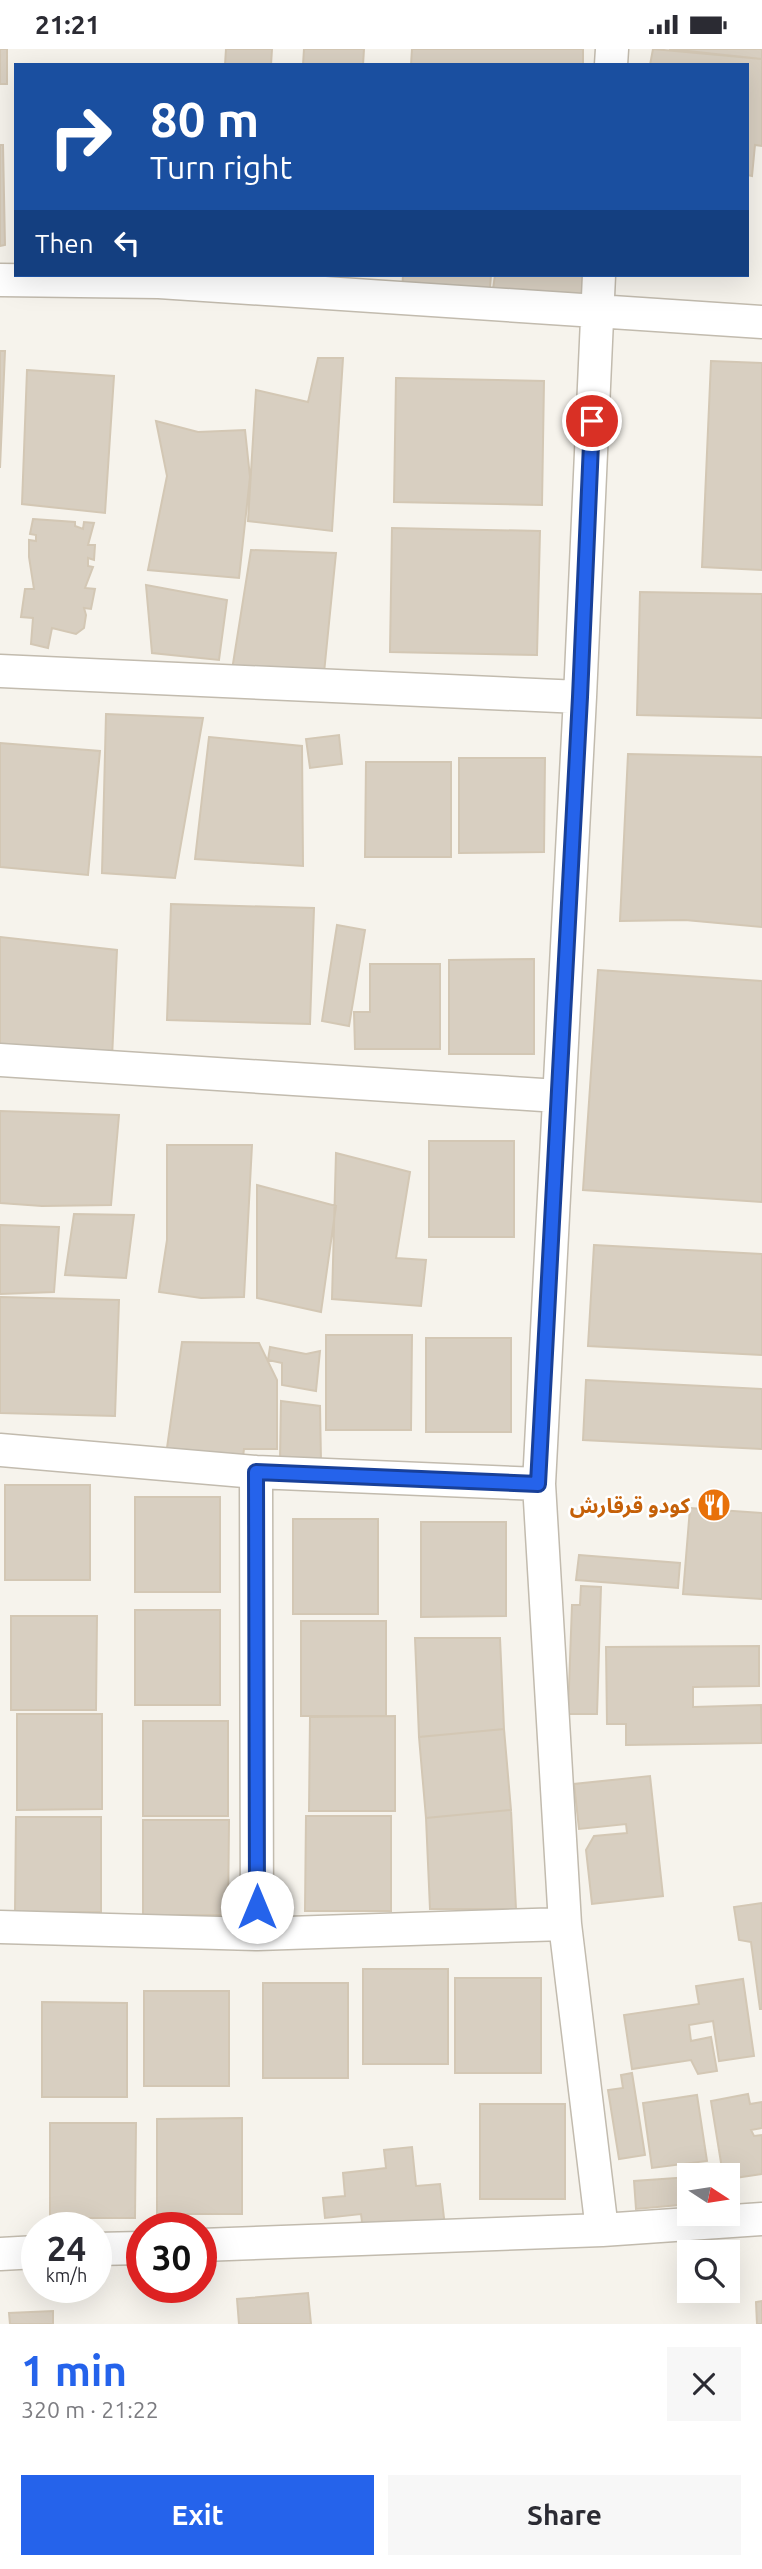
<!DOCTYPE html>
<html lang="en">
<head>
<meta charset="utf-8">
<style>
	body { margin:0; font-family:Ubuntu,"Noto Sans Arabic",sans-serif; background:#f7f7f7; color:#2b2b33; height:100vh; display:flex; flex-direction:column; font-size:26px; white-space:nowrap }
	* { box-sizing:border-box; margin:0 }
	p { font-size:23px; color:#7c7c81 }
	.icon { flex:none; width:38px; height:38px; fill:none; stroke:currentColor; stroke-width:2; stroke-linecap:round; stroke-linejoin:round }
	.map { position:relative; height:2275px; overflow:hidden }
	.side { display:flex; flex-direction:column; background:#fff; flex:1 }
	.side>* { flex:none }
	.guide { position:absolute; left:14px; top:14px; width:735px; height:214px; border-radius:0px; box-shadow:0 7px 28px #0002; background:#1a4fa0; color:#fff; overflow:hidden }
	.needle { width:46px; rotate:102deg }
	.controls { position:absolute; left:677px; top:2114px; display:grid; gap:14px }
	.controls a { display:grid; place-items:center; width:63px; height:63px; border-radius:0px; background:#fff; box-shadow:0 7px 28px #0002; font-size:35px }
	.speed { position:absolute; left:21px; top:2163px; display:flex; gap:14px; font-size:35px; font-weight:700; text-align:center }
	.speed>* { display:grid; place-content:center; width:91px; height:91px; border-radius:50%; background:#fff; box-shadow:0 7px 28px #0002; line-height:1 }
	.speed small { font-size:18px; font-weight:400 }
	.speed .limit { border:10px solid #d22; background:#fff; color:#111 }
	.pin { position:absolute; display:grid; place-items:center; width:60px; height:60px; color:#fff; margin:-30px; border:4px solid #fff; border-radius:50%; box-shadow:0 2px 7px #0007 }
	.me { position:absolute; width:77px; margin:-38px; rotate:0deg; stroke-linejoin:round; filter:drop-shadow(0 0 5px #0008) }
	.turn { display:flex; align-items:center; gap:24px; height:147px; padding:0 21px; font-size:32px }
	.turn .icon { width:91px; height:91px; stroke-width:2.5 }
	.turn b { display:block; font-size:49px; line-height:60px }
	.then { display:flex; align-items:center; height:66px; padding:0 21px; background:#0003; gap:14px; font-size:26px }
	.round { display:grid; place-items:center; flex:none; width:74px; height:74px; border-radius:0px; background:#f7f7f7 }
	.head { display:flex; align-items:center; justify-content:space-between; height:119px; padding:0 21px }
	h1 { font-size:42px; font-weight:700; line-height:52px; color:#2563eb }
	.primary-button { display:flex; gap:14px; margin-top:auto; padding:14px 21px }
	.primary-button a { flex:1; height:80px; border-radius:0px; background:#2563eb; color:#fff; font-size:28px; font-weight:700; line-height:80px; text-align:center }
	.primary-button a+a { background:#f7f7f7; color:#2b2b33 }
	.status { display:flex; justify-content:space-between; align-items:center; height:49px; padding:0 35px; background:#fff; direction:ltr }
	.status svg { height:19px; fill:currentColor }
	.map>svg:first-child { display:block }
</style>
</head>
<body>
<div class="status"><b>21:21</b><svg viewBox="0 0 49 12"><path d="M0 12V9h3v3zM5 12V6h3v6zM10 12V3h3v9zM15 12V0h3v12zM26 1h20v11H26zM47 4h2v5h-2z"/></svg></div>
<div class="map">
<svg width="762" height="2275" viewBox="0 0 762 2275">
	<rect width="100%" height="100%" fill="#f6f3ec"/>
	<!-- building -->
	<path fill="#d8cfc1" stroke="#d3c7b4" stroke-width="2" d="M0,0h7v35h-7z
		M226,0h46l-1,16h-46z
		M304,0h60l-1,16h-60z
		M412,0h171v16h-172z
		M653,0l109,10v87l-7,-1 -3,31 -5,-1v-110h-97z
		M669,0h93v10z
		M0,96h3l2,100 -5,1z
		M403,226h88l-2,25 -87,-8z
		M495,226h89l-3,31 -89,-10z
		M0,302h5l-5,117z
		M318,309h25l-11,173 -84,-10 8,-131 52,12z
		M711,312l51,2v207l-60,-3z
		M27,321l87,6 -9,137 -83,-9z
		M396,329l148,3 -2,124 -148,-3z
		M156,372l42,11 47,-2 5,47 -11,101 -91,-8 19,-94z
		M33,470l42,3v4l8,3 1,-7 10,1 -6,22h7l-1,15 -6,-2v8l5,1 -8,21 10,1 -4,20 -7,-1 2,7 -2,13 -8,6 -24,-6 -4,20 -17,-4 2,-26 -12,-1 4,-28h9l-5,-32v-17l7,1v-6l-6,-1z
		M392,479l148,3 -3,124 -147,-3z
		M251,501l85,3 -12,120 -92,-3z
		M146,536l81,15 -8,60 -67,-7z
		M640,543l122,2v124l-125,-3z
		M106,665l97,4 -28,160 -73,-5z
		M339,686l3,29 -32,4 -4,-29z
		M209,688l93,9 1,120 -108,-7z
		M0,694l100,8 -12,124 -88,-8z
		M628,705l134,3v170l-77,-7 -65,1z
		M459,709h86l-1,94 -85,1z
		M366,713h85v95h-86z
		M171,855l143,4 -4,116 -143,-4z
		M337,876l28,5 -16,96 -27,-5z
		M0,888l117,13 -5,108 -112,-8z
		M534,910v95h-85v-94z
		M370,915h70v85h-85l-1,-37h16z
		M598,921l164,11v221l-179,-12z
		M0,1062l119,4 -8,90 -69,1 -42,-3z
		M429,1092h85v96h-85z
		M167,1096h85l-8,152 -43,1 -42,-6 8,-52z
		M336,1104l74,19 -14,86 30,2 -5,46 -89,-7z
		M257,1136l79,21 -15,106 -64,-14z
		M74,1165l60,1 -8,63 -61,-3z
		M0,1176l59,2 -5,65 -54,2z
		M594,1196l168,9v101l-174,-9z
		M0,1248l119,3 -4,116 -115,-3z
		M326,1286h86l-1,95h-85z
		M426,1289h85v94h-85z
		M182,1293l77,1 18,37v69h-33l-2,16 -76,-10z
		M270,1298l36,7 14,-3 -4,40 -34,-6v-22l-14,-3z
		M586,1331l176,9v60l-179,-9z
		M281,1352l39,5 1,56 -41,-1z
		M5,1436h85v95h-85z
		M135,1448h85v95h-85z
		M690,1459l72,5v86l-79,-5z
		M293,1470h85v95h-85z
		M421,1473h85v94l-85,1z
		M579,1506l101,8 -2,25 -102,-8z
		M581,1537l20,1 -4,127h-29l4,-109h8z
		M135,1561h85v95h-85z
		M11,1567h86l-1,94h-85z
		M301,1572h85v95h-85z
		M415,1589h85l4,91 -85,8z
		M759,1597v40l-66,1v20l68,-2 1,38 -136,2v-21h-19l-1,-77z
		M17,1665h85v95l-85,1z
		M395,1667v95h-86l1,-94z
		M143,1672h85v95h-85z
		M504,1680l7,81 -85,8 -7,-81z
		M650,1727l13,120 -71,8 -6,-54 8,-14 33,-3 -1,-9 -47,5 -5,-45z
		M511,1761l5,99h-86l-4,-91z
		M306,1767h85v95h-86z
		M16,1768h85v95h-86z
		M143,1771h86l-1,95h-85z
		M762,1854v106h-2l-9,-67 -12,-2 -5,-33z
		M363,1920h85v95h-85z
		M455,1929h86v95h-86z
		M743,1930l11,77 -35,5 -6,-40 -24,4 2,16 20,-4 6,34 -19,3 -7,-14 -59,9 -8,-54 75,-11 -3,-18z
		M263,1934h85v95h-85z
		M144,1942h85v95h-85z
		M42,1953l85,1v94h-85z
		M632,2024l13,82 -26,4 -11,-69 15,-2 -2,-13z
		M748,2045l2,10 12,-2v26l-11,2 3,6 8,-1v39l-34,5v-4h-5l-12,-74z
		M697,2046l10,66 -55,7 -9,-65z
		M480,2055h85v95h-85z
		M242,2069v96h-85v-95z
		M50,2074h86l-1,95h-85z
		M412,2098l4,39 24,-2 6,51 -81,10 -4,-31 -36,4 -2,-20 22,-2 -2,-23 43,-5 -2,-18z
		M690,2128v27l-54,5 -2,-28z
		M308,2244l3,31h-72l-2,-25z
		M762,2252v23h-5l-1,-22z
		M53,2262v13h-43l-1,-11z"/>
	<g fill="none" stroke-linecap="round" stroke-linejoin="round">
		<defs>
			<path id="minor" d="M611,16l1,-16
				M599,226l-19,422 -41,787 26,440 37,306
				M0,231l159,2 603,40
				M0,622l580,26
				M0,1011l558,36
				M0,1401l256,22 283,12
				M256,1423l1,462
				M0,1878l257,7 308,-10
				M201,2196l401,-15 160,-11
				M96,2200l46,-1
				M0,2205l37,-2"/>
		</defs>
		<!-- minor casing -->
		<use href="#minor" stroke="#c2bbae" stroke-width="35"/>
		<!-- minor -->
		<use href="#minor" stroke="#fff" stroke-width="32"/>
	</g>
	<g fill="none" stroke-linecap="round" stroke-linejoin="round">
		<defs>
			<path id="route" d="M257,1858l-1,-435 282,12 42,-787 12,-276"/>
		</defs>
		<!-- route casing -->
		<use href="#route" stroke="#184099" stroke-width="18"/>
		<!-- route -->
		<use href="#route" stroke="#2563eb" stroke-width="12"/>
	</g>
	<!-- icons -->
	<defs>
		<symbol id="restaurant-disc" viewBox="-11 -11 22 22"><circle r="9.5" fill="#e8710a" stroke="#fff"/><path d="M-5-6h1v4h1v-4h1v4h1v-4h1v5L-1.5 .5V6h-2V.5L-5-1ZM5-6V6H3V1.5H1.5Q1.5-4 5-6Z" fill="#fff"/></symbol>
	</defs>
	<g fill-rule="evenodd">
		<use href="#restaurant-disc" x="695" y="1437" width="38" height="38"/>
	</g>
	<g text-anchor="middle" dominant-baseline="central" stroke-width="5" stroke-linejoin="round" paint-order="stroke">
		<!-- food labels -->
		<g font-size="21" font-weight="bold" fill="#c56008" stroke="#fff" text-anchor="end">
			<text x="690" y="1456">كودو قرقارش</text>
		</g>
	</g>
</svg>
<div class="controls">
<a><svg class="needle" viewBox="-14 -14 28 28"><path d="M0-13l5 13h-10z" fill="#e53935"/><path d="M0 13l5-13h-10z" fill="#7c7c81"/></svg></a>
<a><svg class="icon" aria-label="search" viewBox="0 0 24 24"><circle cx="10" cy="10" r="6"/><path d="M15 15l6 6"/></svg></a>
</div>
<div class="speed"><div>24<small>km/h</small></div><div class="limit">30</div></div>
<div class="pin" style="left:592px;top:372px;background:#d93025"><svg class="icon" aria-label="arrive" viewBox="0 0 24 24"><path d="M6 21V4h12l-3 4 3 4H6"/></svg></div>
<svg class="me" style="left:257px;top:1858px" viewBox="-20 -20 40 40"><circle r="19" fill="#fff"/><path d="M0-13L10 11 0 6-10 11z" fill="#2563eb"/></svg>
<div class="guide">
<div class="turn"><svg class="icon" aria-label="right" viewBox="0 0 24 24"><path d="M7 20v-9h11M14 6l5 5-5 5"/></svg><div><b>80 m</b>Turn right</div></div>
<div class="then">Then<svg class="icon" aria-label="left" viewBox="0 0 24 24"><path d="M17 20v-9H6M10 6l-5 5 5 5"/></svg></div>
</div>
</div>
<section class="side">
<div class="head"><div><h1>1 min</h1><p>320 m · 21:22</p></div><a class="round"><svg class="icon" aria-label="close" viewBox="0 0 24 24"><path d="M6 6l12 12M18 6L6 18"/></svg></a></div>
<div class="primary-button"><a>Exit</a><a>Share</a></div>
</section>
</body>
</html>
